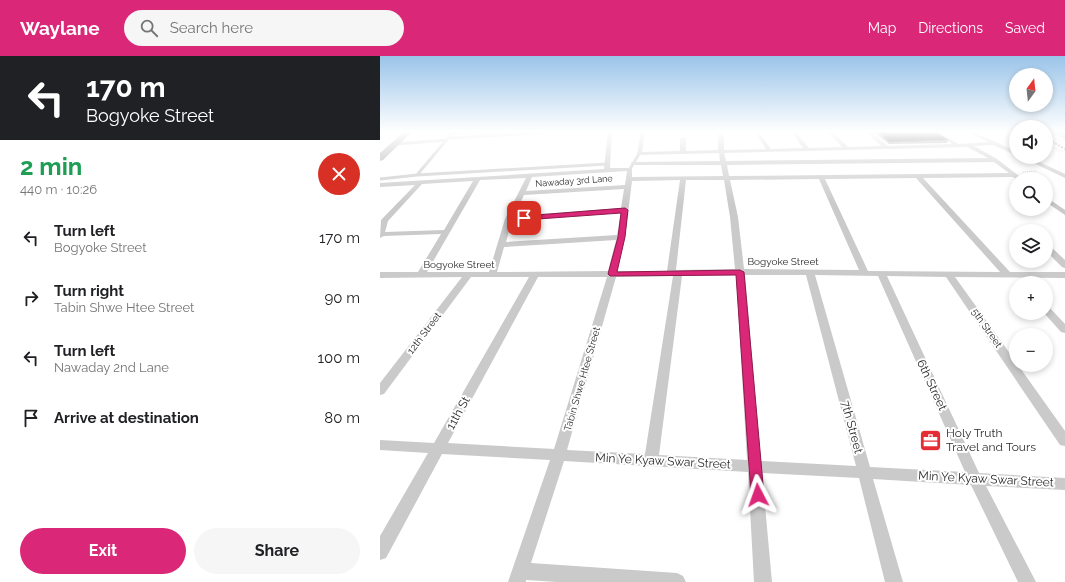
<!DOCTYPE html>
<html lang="en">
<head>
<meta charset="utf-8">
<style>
	body { margin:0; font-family:Raleway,sans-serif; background:#f6f6f6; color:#202124; height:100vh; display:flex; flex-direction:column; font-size:15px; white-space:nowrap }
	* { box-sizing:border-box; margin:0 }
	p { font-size:13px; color:#757577 }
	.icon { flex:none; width:22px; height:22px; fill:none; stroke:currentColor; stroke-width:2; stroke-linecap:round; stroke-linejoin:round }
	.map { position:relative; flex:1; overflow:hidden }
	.panel { display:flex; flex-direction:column; background:#fff; width:380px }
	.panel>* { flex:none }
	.banner { background:#202124; color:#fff; overflow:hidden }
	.needle { width:26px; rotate:15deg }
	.fabs { position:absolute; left:629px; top:12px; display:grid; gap:8px }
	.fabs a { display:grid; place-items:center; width:44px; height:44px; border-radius:50%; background:#fff; box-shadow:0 2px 6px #0003; font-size:20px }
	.pin { position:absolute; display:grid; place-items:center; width:34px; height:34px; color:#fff; margin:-17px; border-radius:8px; box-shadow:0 2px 6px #0006 }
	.me { position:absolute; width:44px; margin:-22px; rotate:356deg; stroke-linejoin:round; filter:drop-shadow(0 0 3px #0008) }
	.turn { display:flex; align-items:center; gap:14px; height:84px; padding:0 20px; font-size:18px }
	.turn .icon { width:52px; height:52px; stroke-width:2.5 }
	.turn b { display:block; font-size:28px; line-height:34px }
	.round { display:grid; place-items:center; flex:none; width:42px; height:42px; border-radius:21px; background:#f6f6f6 }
	.headline { display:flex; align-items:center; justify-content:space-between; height:68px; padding:0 20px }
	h1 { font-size:24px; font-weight:700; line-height:30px; color:#1e9e55 }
	.primary-button { display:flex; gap:8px; margin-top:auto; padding:8px 20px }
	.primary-button a { flex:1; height:46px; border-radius:24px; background:#db2777; color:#fff; font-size:16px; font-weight:700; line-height:46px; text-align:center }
	.primary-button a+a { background:#f6f6f6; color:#202124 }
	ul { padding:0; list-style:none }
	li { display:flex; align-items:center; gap:12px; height:60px; padding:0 20px }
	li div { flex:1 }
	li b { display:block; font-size:15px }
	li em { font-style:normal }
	header { display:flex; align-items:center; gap:24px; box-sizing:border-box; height:56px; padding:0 20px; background:#db2777; color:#fff }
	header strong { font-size:19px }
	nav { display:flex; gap:22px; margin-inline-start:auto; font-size:14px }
	.search { width:280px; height:36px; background:#f6f6f6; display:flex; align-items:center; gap:10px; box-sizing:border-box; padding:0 14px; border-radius:22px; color:#757577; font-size:15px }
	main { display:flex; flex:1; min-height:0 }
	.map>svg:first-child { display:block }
</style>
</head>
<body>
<header>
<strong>Waylane</strong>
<div class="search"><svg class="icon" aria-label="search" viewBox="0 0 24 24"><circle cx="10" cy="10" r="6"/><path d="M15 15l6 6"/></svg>Search here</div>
<nav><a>Map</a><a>Directions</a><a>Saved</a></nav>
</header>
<main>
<section class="panel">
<div class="banner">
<div class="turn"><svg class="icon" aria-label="left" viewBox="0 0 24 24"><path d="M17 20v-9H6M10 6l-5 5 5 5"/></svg><div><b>170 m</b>Bogyoke Street</div></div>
</div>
<div class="headline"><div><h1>2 min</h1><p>440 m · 10:26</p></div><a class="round" style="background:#d93025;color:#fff"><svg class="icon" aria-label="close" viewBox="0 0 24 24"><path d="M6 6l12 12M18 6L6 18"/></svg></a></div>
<ul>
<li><svg class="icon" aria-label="left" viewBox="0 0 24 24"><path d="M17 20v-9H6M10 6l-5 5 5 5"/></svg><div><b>Turn left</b><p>Bogyoke Street</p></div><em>170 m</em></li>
<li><svg class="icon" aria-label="right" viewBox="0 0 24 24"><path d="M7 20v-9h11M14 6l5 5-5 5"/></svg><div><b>Turn right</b><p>Tabin Shwe Htee Street</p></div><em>90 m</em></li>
<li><svg class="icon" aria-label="left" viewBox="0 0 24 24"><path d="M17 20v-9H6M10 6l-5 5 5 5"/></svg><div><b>Turn left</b><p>Nawaday 2nd Lane</p></div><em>100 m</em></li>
<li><svg class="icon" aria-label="arrive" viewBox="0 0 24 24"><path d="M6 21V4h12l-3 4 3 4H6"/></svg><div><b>Arrive at destination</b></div><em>80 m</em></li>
</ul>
<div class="primary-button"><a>Exit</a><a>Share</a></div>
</section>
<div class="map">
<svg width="685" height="526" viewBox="0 0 685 526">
	<rect width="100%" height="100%" fill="#fff"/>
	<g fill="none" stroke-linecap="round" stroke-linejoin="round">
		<!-- path -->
		<path stroke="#cacaca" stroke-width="1" stroke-dasharray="1 1" stroke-linecap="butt" d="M631,86h5
			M666,87l13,8h6
			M643,116l14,-1"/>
		<!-- lane -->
		<path stroke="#cacaca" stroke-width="3" d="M73,77l35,-2
			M68,82l89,-5 6,-2
			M15,88l52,-4
			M250,113l9,-15
			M37,119l190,-11
			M0,123l37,-4 37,-44"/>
		<!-- street -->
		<path fill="#cacaca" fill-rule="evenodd" d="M228,75h4l-2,37h22v9l91,-1 -2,-11h-90v-2l2,-1 87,-1 -1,-8 -82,2 4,-24h4l-3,21 38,-1v-12l3,-2 3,2v12l32,-1v-15l3,-2 3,2v15l42,-1 -12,-18h4l13,18 32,-1 -12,-17h4l14,17 33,-1 -15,-16h5l16,16 33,-1 -16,-15h5l18,15 64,-2 -20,-13h5l22,13 29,-2 -22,-11h5l45,20v4l-23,-10 -19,1 23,13 26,20h-7l-3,-2 -90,1 87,94h55v6l-110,-1 61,85v3h2l47,66v15l-5,-1 -114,-168 -59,-1 92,197 86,5v12l-79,-4 50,96h-18l-47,-97 -98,-6 30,103h-18l-26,-104 -97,-5 10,109h-18l-6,-110 -184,-11 -33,102 146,10 6,3 3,6h-129l-31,-2v2h-18l42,-122 -108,-6 -56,104 -6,2v-24l48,-83 -48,-3v-10l54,3 95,-166h-58l-87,117 -4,1v-12l82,-106 -82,1v-6h38l23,-38 -57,2 -4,2 1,-18 34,-35 -35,2v-4l224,-14zM587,91l21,11 -262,3 -2,-8zM614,106l15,11 -280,3 -2,-11zM247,115l-2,14 -99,6 6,-14zM146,122l-21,41 -16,53h-62l53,-92zM536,122l84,94 -132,-1 -43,-92zM439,123l40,91 -115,-1 -6,-52 -8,-37zM300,124l-13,91h-50l8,-34 7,-56zM306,124h38l6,37 5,52 -59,1zM93,125l-29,49 -59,2 3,-11 34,-37zM244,133l-3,19 -107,8 10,-21zM241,156l-4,23 -111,7 6,-21zM236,184l-8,31 -111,1 7,-25zM356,219l11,185 -88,-5 23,-179zM365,219h61l50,191 -95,-5zM435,219l63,1 87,196 -95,-5zM293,220l-28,178 -78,-4 49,-173zM158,221h69l-53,172 -106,-6z
			M641,101h8l36,17v4z
			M666,141l19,13v5l-19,-13z
			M666,189h3l16,15v8l-3,-1 -16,-16z
			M666,250l3,1 16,17v9l-4,-1 -17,-19h2z"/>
		<!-- secondary -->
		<path fill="#b7b7b7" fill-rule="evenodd" d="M671,75h8l6,3v5z"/>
		<!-- primary -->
		<path fill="#a5a5a5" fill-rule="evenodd" d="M25,75h8l-30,29 -3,1v-8z"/>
		<!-- rail -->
		<path stroke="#828282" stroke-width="1.5" stroke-dasharray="2 1.5" stroke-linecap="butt" d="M666,82l19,11"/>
	</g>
	<!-- wall -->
	<path fill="#8a8a8a" d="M492,75h63l13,9 -1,3 -58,1z"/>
	<!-- building -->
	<path fill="#141414" stroke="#5a5a5a" d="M496,75h59l13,9 -59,2z"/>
	<!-- sky -->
	<linearGradient id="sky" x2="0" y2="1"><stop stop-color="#9ac4e9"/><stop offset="0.51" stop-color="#fff"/><stop offset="1" stop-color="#fff" stop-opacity="0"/></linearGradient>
	<rect width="685" height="148" fill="url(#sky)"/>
	<!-- route -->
	<path fill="#db2777" stroke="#8e194d" d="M245,152l3,2 -3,27 -8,35 123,-2 4,2 20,223 -2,5 -4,1 -5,-1 -2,-5 -15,-220 -126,1 -2,-2 10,-37 3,-24 -97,7 -4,-2 4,-2z"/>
	<!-- icons -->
	<defs>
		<symbol id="office-square" viewBox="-11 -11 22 22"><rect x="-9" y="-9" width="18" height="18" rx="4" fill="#e52d35" stroke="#fff"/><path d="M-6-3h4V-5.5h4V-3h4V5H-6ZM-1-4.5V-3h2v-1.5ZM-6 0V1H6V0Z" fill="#fff"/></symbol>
	</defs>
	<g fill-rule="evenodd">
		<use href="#office-square" x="538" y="372" width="25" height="25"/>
	</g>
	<g text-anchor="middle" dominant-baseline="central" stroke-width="4" stroke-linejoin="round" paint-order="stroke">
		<!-- far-street labels -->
		<g font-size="9" fill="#2d2d2d" stroke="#fff">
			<text transform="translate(194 125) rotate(-4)">Nawaday 3rd Lane</text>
		</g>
		<!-- street labels -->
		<g font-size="10" fill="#2d2d2d" stroke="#fff">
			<text x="403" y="205">Bogyoke Street</text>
			<text x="79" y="208">Bogyoke Street</text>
			<text transform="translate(607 272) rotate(55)">5th Street</text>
			<text transform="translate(44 277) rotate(-53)">12th Street</text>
			<text transform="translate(202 323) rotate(-74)">Tabin Shwe Htee Street</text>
		</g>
		<!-- near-street labels -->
		<g font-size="12" fill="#2d2d2d" stroke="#fff">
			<text transform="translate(552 329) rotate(65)">6th Street</text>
			<text transform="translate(78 357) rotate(-61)">11th St</text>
			<text transform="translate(472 371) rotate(75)">7th Street</text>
			<text transform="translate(283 405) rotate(3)">Min Ye Kyaw Swar Street</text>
			<text transform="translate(606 423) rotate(3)">Min Ye Kyaw Swar Street</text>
		</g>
		<!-- near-poi labels -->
		<g font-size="12" fill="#2d2d2d" stroke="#fff" text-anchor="start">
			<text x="566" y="377">Holy Truth<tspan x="566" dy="14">Travel and Tours</tspan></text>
		</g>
	</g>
</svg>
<div class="fabs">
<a><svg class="needle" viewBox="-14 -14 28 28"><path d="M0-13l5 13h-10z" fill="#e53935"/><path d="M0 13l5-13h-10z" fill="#757577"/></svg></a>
<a><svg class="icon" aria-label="sound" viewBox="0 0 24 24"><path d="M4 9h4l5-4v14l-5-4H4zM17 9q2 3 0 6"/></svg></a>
<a><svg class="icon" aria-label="search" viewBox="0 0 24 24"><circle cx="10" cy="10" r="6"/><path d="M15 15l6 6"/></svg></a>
<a><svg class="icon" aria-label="layers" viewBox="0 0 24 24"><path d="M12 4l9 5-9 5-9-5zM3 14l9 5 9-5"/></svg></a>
<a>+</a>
<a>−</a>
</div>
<div class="pin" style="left:144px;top:162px;background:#d93025"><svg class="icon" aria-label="arrive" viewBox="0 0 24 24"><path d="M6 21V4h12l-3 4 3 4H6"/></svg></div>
<svg class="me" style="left:378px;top:439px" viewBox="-20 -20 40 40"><path d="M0-17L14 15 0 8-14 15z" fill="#db2777" stroke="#fff" stroke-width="4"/></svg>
</div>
</main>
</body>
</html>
